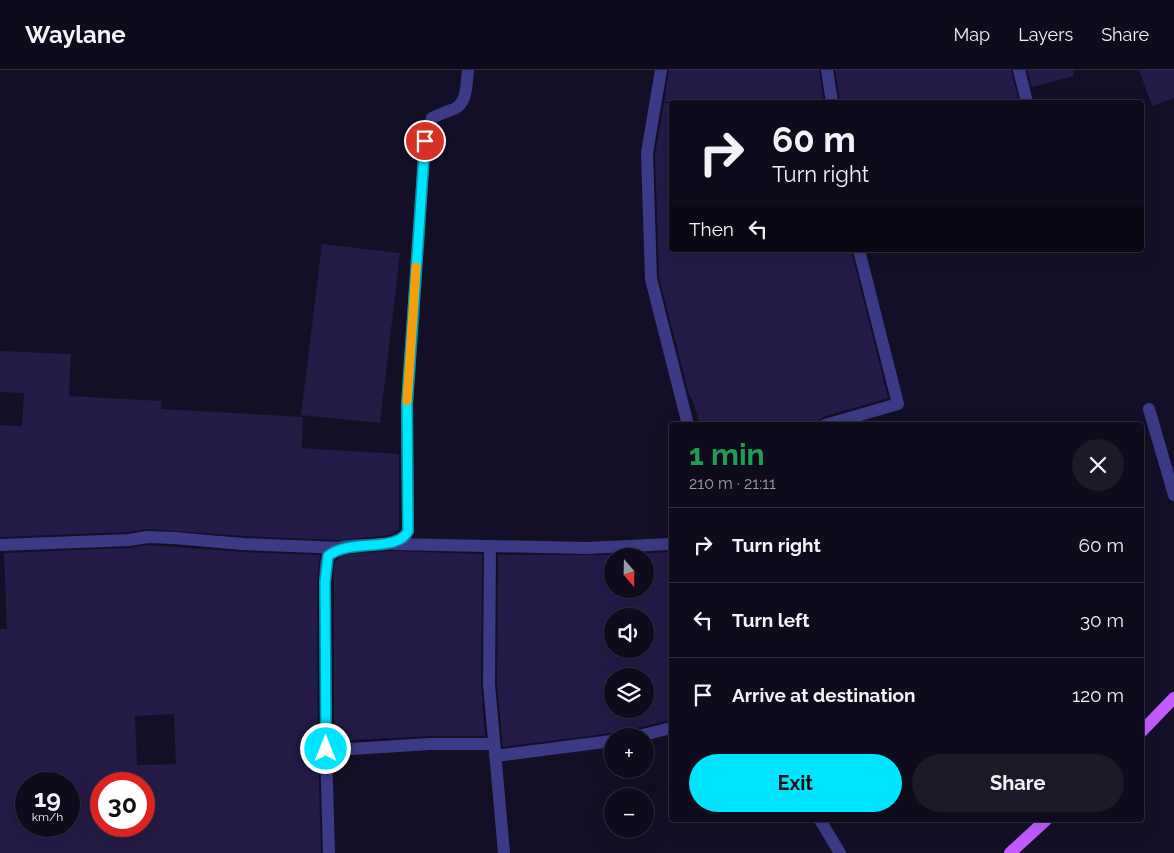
<!DOCTYPE html>
<html lang="en">
<head>
<meta charset="utf-8">
<style>
	body { margin:0; font-family:Raleway,sans-serif; background:#1c1929; color:#f1f3f6; height:100vh; display:flex; flex-direction:column; font-size:19px; white-space:nowrap }
	* { box-sizing:border-box; margin:0 }
	p { font-size:16px; color:#9b9ba3 }
	.icon { flex:none; width:28px; height:28px; fill:none; stroke:currentColor; stroke-width:2; stroke-linecap:round; stroke-linejoin:round }
	.map { position:relative; flex:1; overflow:hidden }
	.sheet { position:absolute; left:669px; top:352px; width:475px; height:400px; display:flex; flex-direction:column; background:#0e0b1c; border-radius:5px; box-shadow:0 5px 20px #0002,0 0 0 1px #2e2b3b }
	.sheet>* { flex:none }
	.guide { position:absolute; left:669px; top:30px; width:475px; height:152px; border-radius:5px; box-shadow:0 5px 20px #0002,0 0 0 1px #2e2b3b; background:#0e0b1c; color:#f1f3f6; overflow:hidden }
	.needle { width:32px; rotate:160deg }
	.tools { position:absolute; left:604px; top:478px; display:grid; gap:10px }
	.tools a { display:grid; place-items:center; width:50px; height:50px; border-radius:50%; background:#0e0b1c; box-shadow:0 5px 20px #0002,0 0 0 1px #2e2b3b; font-size:25px }
	.speed { position:absolute; left:15px; top:702px; display:flex; gap:10px; font-size:25px; font-weight:700; text-align:center }
	.speed>* { display:grid; place-content:center; width:65px; height:65px; border-radius:50%; background:#0e0b1c; box-shadow:0 5px 20px #0002,0 0 0 1px #2e2b3b; line-height:1 }
	.speed small { font-size:12px; font-weight:400 }
	.speed .limit { border:8px solid #d22; background:#fff; color:#111 }
	.pin { position:absolute; display:grid; place-items:center; width:42px; height:42px; color:#fff; margin:-21px; border:2px solid #fff; border-radius:50%; box-shadow:0 1px 5px #0007 }
	.me { position:absolute; width:55px; margin:-28px; rotate:0deg; stroke-linejoin:round; filter:drop-shadow(0 0 4px #0008) }
	.turn { display:flex; align-items:center; gap:18px; height:105px; padding:0 20px; font-size:22px }
	.turn .icon { width:65px; height:65px; stroke-width:2.5 }
	.turn b { display:block; font-size:35px; line-height:42px }
	.then { display:flex; align-items:center; height:48px; padding:0 20px; background:#0003; gap:10px; font-size:19px }
	.round { display:grid; place-items:center; flex:none; width:52px; height:52px; border-radius:26px; background:#1c1929 }
	.overview { display:flex; align-items:center; justify-content:space-between; height:85px; padding:0 20px }
	h1 { font-size:30px; font-weight:700; line-height:38px; color:#1e9e55 }
	.primary-button { display:flex; gap:10px; margin-top:auto; padding:10px 20px }
	.primary-button a { flex:1; height:58px; border-radius:30px; background:#00e5ff; color:#111; font-size:20px; font-weight:700; line-height:58px; text-align:center }
	.primary-button a+a { background:#1c1929; color:#f1f3f6 }
	ul { padding:0; list-style:none }
	li { display:flex; align-items:center; gap:15px; height:75px; padding:0 20px; border-top:1px solid #2e2b3b }
	li div { flex:1 }
	li b { display:block; font-size:19px }
	li em { font-style:normal }
	header { display:flex; align-items:center; gap:30px; box-sizing:border-box; height:70px; padding:0 25px; background:#0e0b1c; border-bottom:1px solid #2e2b3b }
	header strong { font-size:24px }
	nav { display:flex; gap:28px; margin-inline-start:auto; font-size:18px }
	.map>svg:first-child { display:block }
</style>
</head>
<body>
<header>
<strong>Waylane</strong>
<nav><a>Map</a><a>Layers</a><a>Share</a></nav>
</header>
<div class="map">
<svg width="1174" height="783" viewBox="0 0 1174 783">
	<rect width="100%" height="100%" fill="#130f26"/>
	<!-- building -->
	<path fill="#241b47" fill-rule="evenodd" d="M669,0h150l5,32h-160z
		M835,0h176l8,32h-179z
		M1027,0h46l1,6 -42,11z
		M1139,0h35v28l-22,8z
		M664,33h7v147h180l37,148 -65,19 -8,8h-115l-8,-27h-2l-31,-120 -4,-124z
		M322,174l78,9 -20,170 -79,-8z
		M0,281l71,3 -2,42 93,5 -1,8 142,8 -1,31 97,6v75l-9,6 -51,5 -95,-4 -96,-7 -20,3 -128,5v-112l22,1 2,-33 -24,-1z
		M148,475l94,7 78,3 -3,27 1,167 3,104h-321v-224h7l-3,-76 125,-5zM174,644l2,50 -39,1 -2,-49zM26,714h43v42h-43zM101,714h43v42h-43z
		M391,481l91,3 -1,130 4,52h-56l-95,5v-178l6,-7 8,-2z
		M671,482v168l-34,8 -6,6 -11,2 -9,-3 -108,14 -6,-63 1,-129h114v34h33v-36zM612,546h33v33h-33zM612,606h33v33h-33z"/>
	<g fill="none" stroke-linecap="round" stroke-linejoin="round">
		<!-- minor -->
		<path stroke="#3d3a85" stroke-width="12" d="M661,0l-14,83 4,126 37,146
			M827,0l5,32
			M1019,0l8,32
			M1149,339l25,86
			M825,355l73,-21 -39,-154
			M394,474l193,4 84,-4
			M0,475l129,-5 19,-3 26,1 69,6 98,4
			M490,476l-1,138 15,169
			M639,666l32,-8
			M326,679h25l79,-5h64
			M495,686l117,-15
			M820,750l20,33
			M329,783l-3,-104 -1,-167c1,-7 -1,-20 4,-27 16,-21 67,2 79,-24l-1,-127 18,-263 7,-23c7,-4 14,-6 22,-9 14,-6 12,-26 14,-39"/>
		<!-- major -->
		<path stroke="#c25bff" stroke-width="12" d="M1141,662l33,-34
			M1010,783l36,-33"/>
	</g>
	<g fill="none" stroke-linecap="round" stroke-linejoin="round">
		<defs>
			<path id="route" d="M326,679l-1,-167 3,-26c22,-18 70,-3 80,-25l-1,-127 18,-263"/>
		</defs>
		<!-- route casing -->
		<use href="#route" stroke="#0095a6" stroke-width="12"/>
		<!-- route -->
		<use href="#route" stroke="#00e5ff" stroke-width="9"/>
		<!-- slow -->
		<path stroke="#f59e0b" stroke-width="9" d="M407,331l9,-134"/>
	</g>
</svg>
<div class="tools">
<a><svg class="needle" viewBox="-14 -14 28 28"><path d="M0-13l5 13h-10z" fill="#e53935"/><path d="M0 13l5-13h-10z" fill="#9b9ba3"/></svg></a>
<a><svg class="icon" aria-label="sound" viewBox="0 0 24 24"><path d="M4 9h4l5-4v14l-5-4H4zM17 9q2 3 0 6"/></svg></a>
<a><svg class="icon" aria-label="layers" viewBox="0 0 24 24"><path d="M12 4l9 5-9 5-9-5zM3 14l9 5 9-5"/></svg></a>
<a>+</a>
<a>−</a>
</div>
<div class="speed"><div>19<small>km/h</small></div><div class="limit">30</div></div>
<div class="pin" style="left:425px;top:71px;background:#d93025"><svg class="icon" aria-label="arrive" viewBox="0 0 24 24"><path d="M6 21V4h12l-3 4 3 4H6"/></svg></div>
<svg class="me" style="left:326px;top:679px" viewBox="-20 -20 40 40"><circle r="17" fill="#00e5ff" stroke="#fff" stroke-width="3"/><path d="M0-11L8 9 0 5-8 9z" fill="#fff"/></svg>
<div class="guide">
<div class="turn"><svg class="icon" aria-label="right" viewBox="0 0 24 24"><path d="M7 20v-9h11M14 6l5 5-5 5"/></svg><div><b>60 m</b>Turn right</div></div>
<div class="then">Then<svg class="icon" aria-label="left" viewBox="0 0 24 24"><path d="M17 20v-9H6M10 6l-5 5 5 5"/></svg></div>
</div>
<section class="sheet">
<div class="overview"><div><h1>1 min</h1><p>210 m · 21:11</p></div><a class="round"><svg class="icon" aria-label="close" viewBox="0 0 24 24"><path d="M6 6l12 12M18 6L6 18"/></svg></a></div>
<ul>
<li><svg class="icon" aria-label="right" viewBox="0 0 24 24"><path d="M7 20v-9h11M14 6l5 5-5 5"/></svg><div><b>Turn right</b></div><em>60 m</em></li>
<li><svg class="icon" aria-label="left" viewBox="0 0 24 24"><path d="M17 20v-9H6M10 6l-5 5 5 5"/></svg><div><b>Turn left</b></div><em>30 m</em></li>
<li><svg class="icon" aria-label="arrive" viewBox="0 0 24 24"><path d="M6 21V4h12l-3 4 3 4H6"/></svg><div><b>Arrive at destination</b></div><em>120 m</em></li>
</ul>
<div class="primary-button"><a>Exit</a><a>Share</a></div>
</section>
</div>
</body>
</html>
